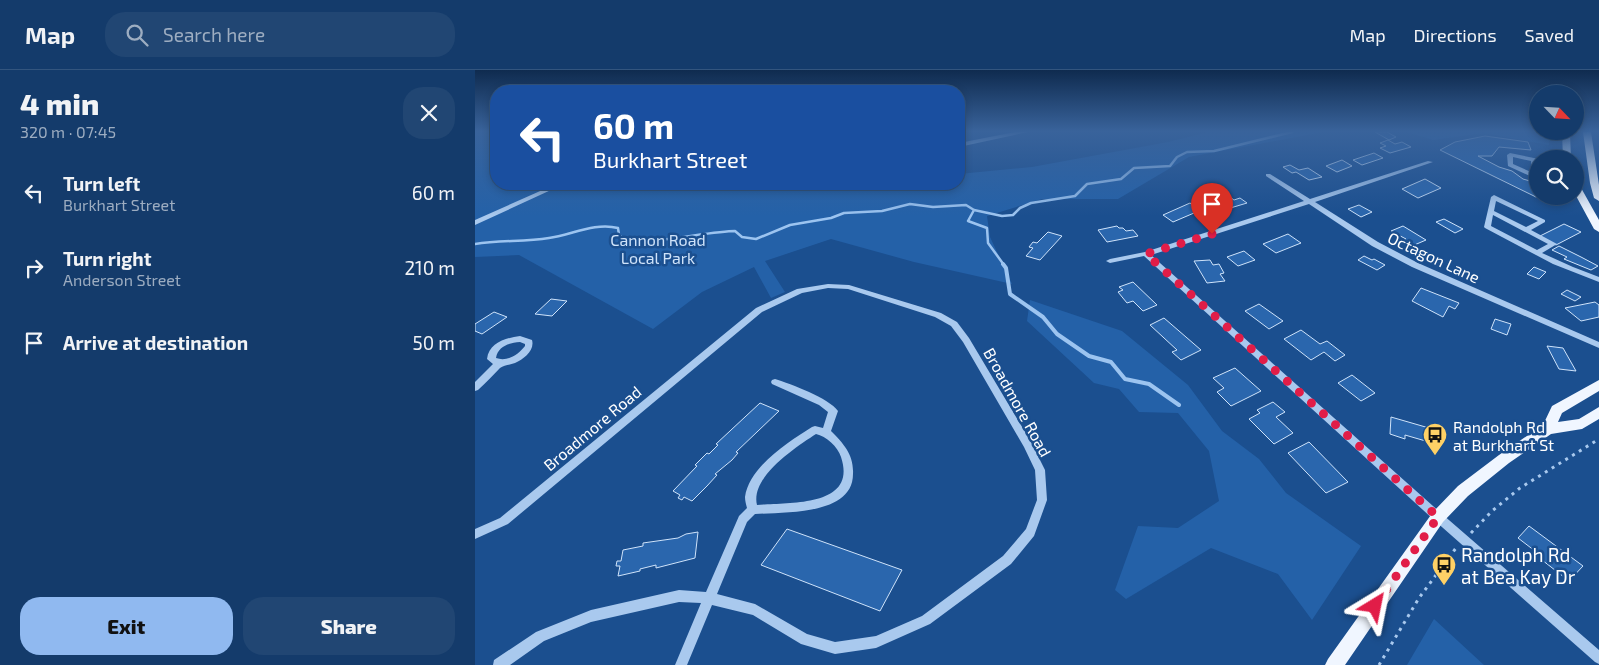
<!DOCTYPE html>
<html lang="en">
<head>
<meta charset="utf-8">
<style>
	body { margin:0; font-family:"Exo 2",sans-serif; background:#214673; color:#f1f3f6; height:100vh; display:flex; flex-direction:column; font-size:19px; white-space:nowrap }
	* { box-sizing:border-box; margin:0 }
	p { font-size:16px; color:#9dadc1 }
	.icon { flex:none; width:28px; height:28px; fill:none; stroke:currentColor; stroke-width:2; stroke-linecap:round; stroke-linejoin:round }
	.map { position:relative; flex:1; overflow:hidden }
	.details { display:flex; flex-direction:column; background:#143b6b; width:475px }
	.details>* { flex:none }
	.top-card { position:absolute; left:15px; top:15px; width:475px; height:105px; border-radius:20px; box-shadow:0 2px 8px #0003,0 0 0 1px #33557e; background:#1a4fa0; color:#fff; overflow:hidden }
	.needle { width:32px; rotate:115deg }
	.buttons { position:absolute; left:1054px; top:15px; display:grid; gap:10px }
	.buttons a { display:grid; place-items:center; width:55px; height:55px; border-radius:50%; background:#143b6b; box-shadow:0 2px 8px #0003,0 0 0 1px #33557e; font-size:25px }
	.pin { position:absolute; display:grid; place-items:center; width:42px; height:42px; color:#fff; margin:-51px -21px; border-radius:50% 50% 50% 0; rotate:-45deg; box-shadow:0 0 5px #0007 }
	.pin .icon { rotate:45deg }
	.me { position:absolute; width:55px; margin:-28px; rotate:35deg; stroke-linejoin:round; filter:drop-shadow(0 0 4px #0008) }
	.turn { display:flex; align-items:center; gap:18px; height:105px; padding:0 20px; font-size:22px }
	.turn .icon { width:65px; height:65px; stroke-width:2.5 }
	.turn b { display:block; font-size:35px; line-height:42px }
	.round { display:grid; place-items:center; flex:none; width:52px; height:52px; border-radius:20px; background:#214673 }
	.head { display:flex; align-items:center; justify-content:space-between; height:85px; padding:0 20px }
	h1 { font-size:30px; font-weight:800; line-height:38px }
	.button { display:flex; gap:10px; margin-top:auto; padding:10px 20px }
	.button a { flex:1; height:58px; border-radius:20px; background:#90b9f0; color:#111; font-size:20px; font-weight:800; line-height:58px; text-align:center }
	.button a+a { background:#214673; color:#f1f3f6 }
	ul { padding:0; list-style:none }
	li { display:flex; align-items:center; gap:15px; height:75px; padding:0 20px }
	li div { flex:1 }
	li b { display:block; font-size:19px }
	li em { font-style:normal }
	header { display:flex; align-items:center; gap:30px; box-sizing:border-box; height:70px; padding:0 25px; background:#143b6b; border-bottom:1px solid #33557e }
	header strong { font-size:24px }
	nav { display:flex; gap:28px; margin-inline-start:auto; font-size:18px }
	.search { width:350px; height:45px; background:#214673; display:flex; align-items:center; gap:12px; box-sizing:border-box; padding:0 18px; border-radius:20px; color:#9dadc1; font-size:19px }
	main { display:flex; flex:1; min-height:0 }
	.map>svg:first-child { display:block }
</style>
</head>
<body>
<header>
<strong>Map</strong>
<div class="search"><svg class="icon" aria-label="search" viewBox="0 0 24 24"><circle cx="10" cy="10" r="6"/><path d="M15 15l6 6"/></svg>Search here</div>
<nav><a>Map</a><a>Directions</a><a>Saved</a></nav>
</header>
<main>
<section class="details">
<div class="head"><div><h1>4 min</h1><p>320 m · 07:45</p></div><a class="round"><svg class="icon" aria-label="close" viewBox="0 0 24 24"><path d="M6 6l12 12M18 6L6 18"/></svg></a></div>
<ul>
<li><svg class="icon" aria-label="left" viewBox="0 0 24 24"><path d="M17 20v-9H6M10 6l-5 5 5 5"/></svg><div><b>Turn left</b><p>Burkhart Street</p></div><em>60 m</em></li>
<li><svg class="icon" aria-label="right" viewBox="0 0 24 24"><path d="M7 20v-9h11M14 6l5 5-5 5"/></svg><div><b>Turn right</b><p>Anderson Street</p></div><em>210 m</em></li>
<li><svg class="icon" aria-label="arrive" viewBox="0 0 24 24"><path d="M6 21V4h12l-3 4 3 4H6"/></svg><div><b>Arrive at destination</b></div><em>50 m</em></li>
</ul>
<div class="button"><a>Exit</a><a>Share</a></div>
</section>
<div class="map">
<svg width="1124" height="595" viewBox="0 0 1124 595">
	<rect width="100%" height="100%" fill="#1b4f8f"/>
	<!-- green -->
	<path fill="#2461a8" d="M0,62h21v52h328l20,1 115,-1v-10l73,-7 136,-25 40,-10h115l-134,25 -71,42h-76l-55,17 3,21 22,47 -98,-22 -83,-23 -66,22 20,31 -14,6 -17,-31 -52,25 -49,37 -134,-74 -44,2z
		M932,62h143l-1,13 -65,-12 -51,7z
		M555,230l92,31 66,54 34,46 37,28 27,34 75,53 -49,74 -34,-46 -67,-26 -85,51 -11,-9 23,-64 40,2 41,-27 -10,-50 -31,-38 -39,-1 -20,-23 -25,-6 -67,-62z
		M959,549l50,46h-77z"/>
	<g fill="none" stroke-linecap="round" stroke-linejoin="round">
		<!-- stream-far1 -->
		<path stroke="#9cc4f0" stroke-width="2.5" d="M499,140l-6,11 19,7 1,15 16,22
			M0,174c25,-4 49,-2 74,-6 22,-3 46,-16 69,-10l1,7c2,2 4,4 6,5 17,6 86,-9 110,-9l7,6 14,2 34,-14 41,-7 13,-5 38,-2 28,-7 23,3 33,-2 8,5 28,6 11,-1 7,-7 11,-5 44,-7 12,-12 34,-5 13,-11 36,-2 7,-9 10,-5 27,-1 78,-19"/>
		<!-- stream -->
		<path stroke="#9cc4f0" stroke-width="4" d="M528,194l3,4 4,26 33,23 14,17 32,22 22,6 14,17 24,5 30,21"/>
	</g>
	<!-- building -->
	<path fill="#2a66ad" stroke="#cfe3fa" d="M900,62h12l9,5 -7,3z
		M1010,66l43,6 3,8 -32,-3 -7,9h-14l21,11 13,4 11,8 14,4v13h16v3l-17,-2 -96,-47 15,-8z
		M913,70l7,4 7,-2 9,5 -21,6 -10,-5 6,-2 -6,-3z
		M899,83l9,5 -21,7 -9,-5z
		M867,90l10,6 -15,6 -11,-6z
		M815,95l9,5 9,-2 14,9 -13,3 -13,-8 -4,1 -9,-6z
		M950,109l16,9 -23,10 -16,-9z
		M752,125l7,5 6,-2 7,5 -20,6 -3,-2 -6,2 -10,-8z
		M715,133l11,7 -28,12 -10,-7z
		M884,135l13,7 -11,5 -13,-8z
		M969,149l19,10 -8,4 -19,-11z
		M1089,154l17,8 -25,13 -16,-9z
		M642,156l2,2h4l3,3 7,-1 5,6 -31,6 -9,-12z
		M928,156l23,14 -14,6 -9,-6 3,-1 -15,-8z
		M573,162l14,4 -22,24 -14,-4 7,-8 -4,-1 4,-5 4,1z
		M813,164l13,9 -25,10 -13,-9z
		M1084,176l22,11 17,9 -7,4 -27,-11 3,-2 -15,-7z
		M769,181l11,9 -17,6 -11,-9z
		M889,186l8,4 2,-1 11,6 -8,5 -19,-10z
		M735,190l3,5 6,-1 5,9 -4,1 5,7 -18,2 -13,-22z
		M1059,197l12,5 -7,7 -12,-5z
		M658,212l24,23 -14,6 -10,-10 -6,2 -9,-11 5,-2 -4,-3z
		M946,218l38,15 -4,6 -6,-3 -6,11 -31,-16z
		M1092,220l14,7 -6,4 -14,-7z
		M76,229l16,2 -15,15 -17,-2z
		M1120,232l4,3v12l-18,4 -16,-13z
		M784,234l24,17 -14,8 -24,-18z
		M19,242l13,5 -25,17 -7,-3v-7z
		M689,248l37,32 -20,10 -9,-8 5,-2 -27,-25z
		M1020,249l16,5 -4,11 -16,-6z
		M826,260l19,14 7,-3 18,14 -10,6 -11,-9 -13,8 -27,-21z
		M1072,276l16,2 13,23 -17,-2z
		M760,298l26,23 -30,15 -14,-14 7,-4 -11,-10z
		M877,305l23,18 -14,8 -23,-18z
		M798,332l12,10 -9,5 17,16 -19,11 -25,-25 11,-6 -3,-3z
		M285,333l19,8 -43,41 2,1 -6,7 -17,14 2,1 -10,11 -15,15 -8,-4 -2,3 -4,-2 2,-3 -7,-4 24,-25 -2,-1 12,-12 2,1 9,-9 -2,-1z
		M916,347l38,11v14l-24,-7v4l-15,-5z
		M834,372l39,40 -22,11 -38,-40z
		M1054,456l54,40 -14,15 -36,-28 2,-2 -17,-13z
		M312,459l115,41 -22,41 -119,-46z
		M223,462l-3,26 -39,10v-3l-16,4v2l-22,5 2,-10h-4l1,-5h4l2,-11 20,-4v-3l35,-5 8,-4z"/>
	<g fill="none" stroke-linecap="round" stroke-linejoin="round">
		<!-- path -->
		<path stroke="#a9c9ee" stroke-width="3" stroke-dasharray="3 5" stroke-linecap="butt" d="M996,463l21,-22 28,-23 79,-49
			M904,595l40,-67 37,-50"/>
		<!-- minor -->
		<path fill="#a9c9ee" fill-rule="evenodd" d="M540,62h13l-69,15v-4z
			M1035,83l29,6h-2v12l-3,5h-4l-22,-10 -1,-11zM1038,87l18,4 1,9 -1,2 -18,-8z
			M953,91l5,1 -118,40 63,40 40,21 181,79v6l-187,-81 -40,-21 -63,-42 -158,51 291,259 157,136v14l-4,-2 -161,-142 -290,-264 -34,7 -4,-2 4,-2 35,-7 159,-51 -38,-25v-2h4l40,25z
			M81,114h8l-89,41v-5z
			M1019,125l51,25v2l-14,8 26,14 -15,9 31,14 26,10v5l-46,-18 -68,-36 -1,-1 7,-30zM1021,131l42,20 -12,6 -32,-16zM1018,145l55,29 -11,6 -46,-24z
			M353,214l21,1 92,28 16,9 12,16 62,104 14,28 2,30 -13,36 -23,28 -81,60 -54,24 -41,6 -34,-10 -48,-29 -41,-10 -25,60h-12l26,-62 -22,-1 -88,20 -47,19 -34,24h-17l1,-5 42,-28 55,-22 88,-20 27,2 33,-76 8,-8c-1,-4 -2,-7 -2,-11 4,-30 43,-55 67,-70l3,-1 8,2 5,-16 -9,-7 -47,-21 -1,-2 1,-2 3,-1c16,5 54,19 63,32l-7,20c13,13 23,24 22,43 0,42 -70,38 -98,40l-8,8 -30,72 38,10 52,30 28,8 41,-6 46,-20 81,-60 23,-27 11,-29 -2,-30 -11,-23 -61,-105 -12,-16 -16,-9 -87,-28 -20,-1 -26,5 -40,19 -254,212 -33,15v-10l25,-11 256,-210 41,-19zM341,364c10,2 22,13 25,23 17,51 -54,45 -84,48 -7,-28 39,-58 59,-71z
			M45,266l12,4c3,10 -8,19 -17,23 -5,2 -11,2 -15,5 -7,7 -14,15 -22,22l-3,1v-9l18,-18 -6,-5c2,-16 18,-21 33,-23zM45,272l5,2v2c-7,9 -18,16 -29,12 2,-12 13,-15 24,-16z"/>
		<!-- major -->
		<path fill="#f0f6ff" fill-rule="evenodd" d="M1087,62h8l1,27h-8z
			M1108,62h8l8,53v16l-5,-3 -4,-15z
			M1100,113l5,3 19,34v12l-5,-3 -19,-35z
			M1124,310v11l-37,22 -4,9 21,-3 20,-12v12l-17,10 -31,5 -42,29 -41,33 -25,26 -98,143h-20l3,-6 105,-147 25,-26 41,-31 44,-30 9,-19z"/>
	</g>
	<!-- sky -->
	<linearGradient id="sky" x2="0" y2="1"><stop stop-color="#0f2b4f"/><stop offset="0.42" stop-color="#39639b"/><stop offset="1" stop-color="#39639b" stop-opacity="0"/></linearGradient>
	<rect width="1124" height="146" fill="url(#sky)"/>
	<g fill="none" stroke-linecap="round" stroke-linejoin="round">
		<!-- route -->
		<path stroke="#e11d48" stroke-width="9" stroke-dasharray="0 16.2" d="M737,164l-66,20 292,263 -63,89"/>
	</g>
	<!-- icons -->
	<defs>
		<symbol id="bus-pin" viewBox="-11 -11 22 30"><path d="M0 17L-7.5 6A9.5 9.5 0 1 1 7.5 6Z" fill="#ffd166" stroke="#1b4f8f"/><path d="M-5-6H5V4H4V6H2V4H-2V6H-4V4H-5ZM-3.5-4V0h7V-4ZM-3.5 1.2v1.5H-2V1.2ZM2 1.2v1.5H3.5V1.2Z" fill="#111"/></symbol>
	</defs>
	<g fill-rule="evenodd">
		<use href="#bus-pin" x="946" y="351" width="28" height="38"/>
		<use href="#bus-pin" x="955" y="481" width="28" height="38"/>
	</g>
	<g text-anchor="middle" dominant-baseline="central" stroke-width="5" stroke-linejoin="round" paint-order="stroke">
		<!-- park labels -->
		<g font-size="16" fill="#cfe3fa" stroke="#1b4f8f">
			<text x="183" y="169">Cannon Road<tspan x="183" dy="18">Local Park</tspan></text>
		</g>
		<!-- street labels -->
		<g font-size="16" fill="#fff" stroke="#1b4f8f">
			<text transform="translate(959 187) rotate(25)">Octagon Lane</text>
			<text transform="translate(543 332) rotate(61)">Broadmore Road</text>
			<text transform="translate(117 358) rotate(-40)">Broadmore Road</text>
		</g>
		<!-- poi labels -->
		<g font-size="16" fill="#fff" stroke="#1b4f8f" text-anchor="start">
			<text x="978" y="356">Randolph Rd<tspan x="978" dy="18">at Burkhart St</tspan></text>
		</g>
		<!-- near-poi labels -->
		<g font-size="19" fill="#fff" stroke="#1b4f8f" text-anchor="start">
			<text x="986" y="484">Randolph Rd<tspan x="986" dy="22">at Bea Kay Dr</tspan></text>
		</g>
	</g>
</svg>
<div class="buttons">
<a><svg class="needle" viewBox="-14 -14 28 28"><path d="M0-13l5 13h-10z" fill="#e53935"/><path d="M0 13l5-13h-10z" fill="#9dadc1"/></svg></a>
<a><svg class="icon" aria-label="search" viewBox="0 0 24 24"><circle cx="10" cy="10" r="6"/><path d="M15 15l6 6"/></svg></a>
</div>
<div class="pin" style="left:737px;top:164px;background:#d93025"><svg class="icon" aria-label="arrive" viewBox="0 0 24 24"><path d="M6 21V4h12l-3 4 3 4H6"/></svg></div>
<svg class="me" style="left:900px;top:536px" viewBox="-20 -20 40 40"><path d="M0-17L14 15 0 8-14 15z" fill="#e11d48" stroke="#fff" stroke-width="4"/></svg>
<div class="top-card">
<div class="turn"><svg class="icon" aria-label="left" viewBox="0 0 24 24"><path d="M17 20v-9H6M10 6l-5 5 5 5"/></svg><div><b>60 m</b>Burkhart Street</div></div>
</div>
</div>
</main>
</body>
</html>
